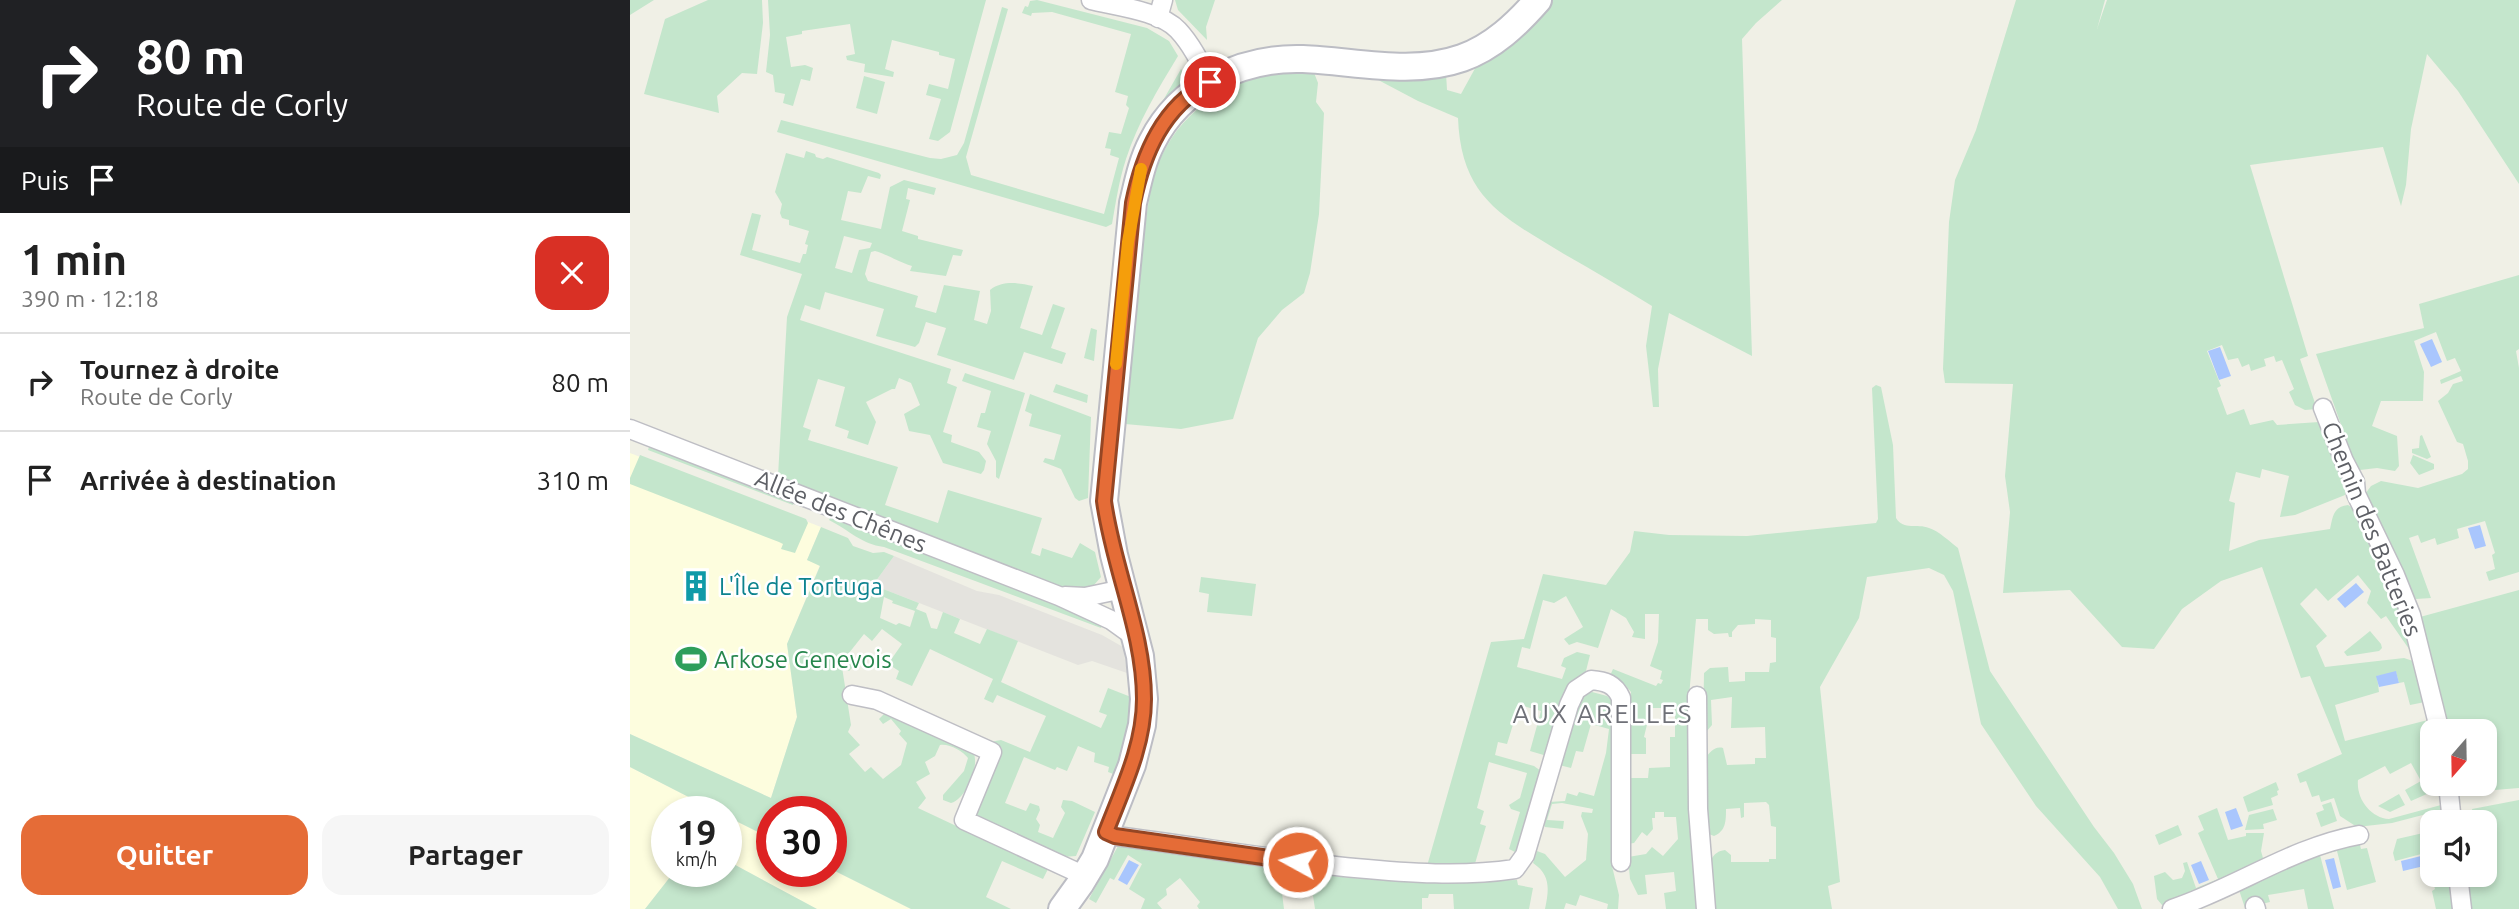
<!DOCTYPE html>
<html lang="fr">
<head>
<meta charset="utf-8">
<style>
	body { margin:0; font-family:Ubuntu,sans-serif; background:#f6f6f6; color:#222; height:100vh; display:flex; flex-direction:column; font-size:26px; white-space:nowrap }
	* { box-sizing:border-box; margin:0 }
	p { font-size:23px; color:#767676 }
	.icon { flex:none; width:38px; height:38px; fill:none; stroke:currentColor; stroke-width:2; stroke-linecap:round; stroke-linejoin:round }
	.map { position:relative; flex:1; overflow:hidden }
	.sheet { display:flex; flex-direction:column; background:#fff; width:630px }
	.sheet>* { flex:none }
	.hud { background:#202124; color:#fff; overflow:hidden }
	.needle { width:46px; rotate:200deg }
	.tools { position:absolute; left:1790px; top:719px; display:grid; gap:14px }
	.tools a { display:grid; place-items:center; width:77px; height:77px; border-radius:14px; background:#fff; box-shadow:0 4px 10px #0003; font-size:35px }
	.speed { position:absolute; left:21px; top:796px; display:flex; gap:14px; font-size:35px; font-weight:700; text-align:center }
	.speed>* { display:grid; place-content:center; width:91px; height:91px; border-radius:50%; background:#fff; box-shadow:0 4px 10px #0003; line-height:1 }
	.speed small { font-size:18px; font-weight:400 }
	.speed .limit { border:10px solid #d22; background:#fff; color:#111 }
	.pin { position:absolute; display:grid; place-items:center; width:60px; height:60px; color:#fff; margin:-30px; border:4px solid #fff; border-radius:50%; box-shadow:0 2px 7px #0007 }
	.me { position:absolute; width:77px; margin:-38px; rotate:277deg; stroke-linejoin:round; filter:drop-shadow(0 0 5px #0008) }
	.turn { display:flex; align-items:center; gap:24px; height:147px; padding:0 21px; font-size:32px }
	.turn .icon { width:91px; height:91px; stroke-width:2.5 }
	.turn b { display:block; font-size:49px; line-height:60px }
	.then { display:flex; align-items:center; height:66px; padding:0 21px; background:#0003; gap:14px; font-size:26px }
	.round { display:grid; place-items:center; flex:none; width:74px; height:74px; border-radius:21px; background:#f6f6f6 }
	.overview { display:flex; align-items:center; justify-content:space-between; height:119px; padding:0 21px }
	h1 { font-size:42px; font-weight:600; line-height:52px }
	.cta { display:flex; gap:14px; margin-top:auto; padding:14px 21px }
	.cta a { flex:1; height:80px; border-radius:21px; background:#e56c37; color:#fff; font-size:28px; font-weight:600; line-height:80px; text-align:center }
	.cta a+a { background:#f6f6f6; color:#222 }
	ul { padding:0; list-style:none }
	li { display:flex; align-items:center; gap:21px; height:98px; padding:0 21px; border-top:2px solid #e0e0e0 }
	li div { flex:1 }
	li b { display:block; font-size:26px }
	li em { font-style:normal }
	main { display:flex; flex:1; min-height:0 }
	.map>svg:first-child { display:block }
</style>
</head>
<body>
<main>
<section class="sheet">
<div class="hud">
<div class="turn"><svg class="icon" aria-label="right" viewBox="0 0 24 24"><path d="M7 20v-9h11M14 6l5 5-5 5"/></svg><div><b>80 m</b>Route de Corly</div></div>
<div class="then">Puis<svg class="icon" aria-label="arrive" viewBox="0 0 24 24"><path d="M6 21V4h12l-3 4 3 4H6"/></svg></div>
</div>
<div class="overview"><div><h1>1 min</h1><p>390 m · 12:18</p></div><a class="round" style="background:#d93025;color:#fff"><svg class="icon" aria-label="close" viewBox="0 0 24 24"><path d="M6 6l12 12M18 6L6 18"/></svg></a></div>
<ul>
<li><svg class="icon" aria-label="right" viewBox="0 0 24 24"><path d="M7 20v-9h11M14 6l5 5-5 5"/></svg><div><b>Tournez à droite</b><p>Route de Corly</p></div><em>80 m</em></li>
<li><svg class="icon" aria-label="arrive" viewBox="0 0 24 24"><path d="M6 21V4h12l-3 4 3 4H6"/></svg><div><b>Arrivée à destination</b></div><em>310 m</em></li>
</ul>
<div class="cta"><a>Quitter</a><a>Partager</a></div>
</section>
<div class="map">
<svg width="1889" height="909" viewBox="0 0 1889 909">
	<rect width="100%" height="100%" fill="#f0f0e6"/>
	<!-- commercial -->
	<path fill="#fdfdde" d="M0,453l191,74 -14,33 13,5 -33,79 10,73 -26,81 -141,-64z
		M0,767l88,45h-51v60h7l-29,37h-15z
		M96,816l46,23v33h59v-3l80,40h-94l-91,-49z"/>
	<!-- industrial -->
	<path fill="#e4e3de" d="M264,556l83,35 22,4 103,40 21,12 4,26 -35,-12 -14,4 -205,-80z"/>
	<!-- green -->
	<path fill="#c4e6cc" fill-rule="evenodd" d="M0,0h24l-24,15z
		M78,0h54l1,23 -6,51 -15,-1 -25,23 2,17 -75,-19 21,-75z
		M138,0h218l-36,132 -12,9 -9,-2 12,-40 -15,-4 3,-11 19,5 7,-30 -16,-4v-3l-47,-12 -7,29 9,3 -1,5 -29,-5 1,-8 -18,-4 -1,-4 9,-2 -5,-30 -48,7v3l-16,3 5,30 14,-2 8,3 -3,13 -9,-2 -8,27 -10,-3 2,-9 -10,-2 -2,-17 -7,-3 4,-37z
		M407,0l110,28 22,13 9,15c-20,33 -40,66 -52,103 -7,21 -10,43 -14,65l-6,3 -329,-95 4,-12 149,38 11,1 16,-4 7,-12 38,-136 6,2 -42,148 5,18 133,39 15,-56 -9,-3 1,-6 -6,-1 4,-16 12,2 8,-26 -3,-3 2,-9 -13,-4 16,-58 -79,-22 -20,1 -1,3 -9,-3 3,-7 3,1 2,-6z
		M545,0h40l-9,27 1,13 -29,-30z
		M923,0h229l-26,23 -14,16 10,317 -83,-43 -11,56 1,38h-6l-7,-61 6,-40c-29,-18 -58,-35 -88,-52 -61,-37 -103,-56 -106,-136l-40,-17 -53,-28h81l1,17 14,4 17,-31 59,-44z
		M1386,0h89l-8,29 10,-29h412v184l-61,-93 -31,-37 -16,75 -5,56 -5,21 -18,-59 -133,18 58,191 -8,3 17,50 -12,1 -10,-5 -6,-13 5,-3 -12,-29 -6,2 -2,-6 -10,3 2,7 -15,5 -2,-7 -7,3 -4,-9 -10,2 -6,-15 -15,6 14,35 -4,2 10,27 17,-6 6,16 23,-5 4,5 42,-3 30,64 -4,9 -50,20 -15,2 9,-41 -27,-7 -2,9 -24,-6 -7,29 6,2 -6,48 30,-11 71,-11c3,-13 3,-22 18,-24l6,4 34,60 26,78 -5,2 -23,-33 -5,3 -14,-16 4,-12 -13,-16 -30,26 -12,-13 -16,16 27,32 -11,10 9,21 79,-9 12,4 9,40 -15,3 -6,-23 -5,1 -3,-11 -19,4 2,16 -44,13 10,36 87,-22v65h10l-4,5 -27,12 -6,-11 16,-9 -10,-18 -21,11 -5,-8 -27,14c-2,19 13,38 31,39l52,-14 1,5 -50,13 -35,4 -17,-11 -6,-18 -13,4 -2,-7 -7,2 -6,-16 -6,2 -3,-9 45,-20 -32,-78 -9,2 -39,-111 -41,14 -39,28 -28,40 -32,-2 -52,-57 -67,3 7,-81 -5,-36 8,-92 -68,-1 -2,-14 6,-147 6,-42 21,-50z
		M551,69l3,3 -4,15 -35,45z
		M683,70l5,13 -2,19 8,11 -5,101 -9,59 -6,20 -22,17 -24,28 -25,81 -52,10 -56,-5c5,-51 11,-103 16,-154 3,-32 5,-65 14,-96 15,-51 59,-87 110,-99 15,-4 32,-4 48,-5z
		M234,76l21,6 -8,32 -21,-6z
		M176,151l9,3 1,3 7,2 4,-2 52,16 2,2 -1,4 -12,-3 -7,17 -13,-2 -7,29 40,9 9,-42 14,-7 32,8 -2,7 -26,-7 -2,11 4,1 -8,31 16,5v3l45,11 -2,6 -8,-1 -7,21 -36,-5 2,-5c-14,-4 -23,-11 -37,-15l-4,1 -6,22 3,7 50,15 -3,11 21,6 8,-28 36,6 -6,29 13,4 4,-13 -1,-21c13,-10 29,-7 43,-4l-13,42 22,7 11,-31 12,4 -14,40 15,5 -4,11 -38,-12 -10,28 -77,-25 9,-27 -20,-6 -7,21 -4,4 -39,-11 8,-27 -59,-17 -5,18 -15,-5 -5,15 151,49 -4,14 10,4 -14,45 9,3 -1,7 28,10 7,9 -2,9 -3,4 -38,-11 -13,-28 -21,-4 -5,-17 16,-9 -9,-22 -12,-5 -4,11h-3l-26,13 10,20 -8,23 -21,-7 2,-7 -14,-5 10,-39 -27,-8 -15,48 8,3 -3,10 90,27 -13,38 53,18 10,-33 94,28 -11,35 9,3 2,-8 30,10 8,-15 15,9 6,25 -7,8 -13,6 -12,-1 -45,-15 -246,-99 9,-159 15,-43 -62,-19 12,-42 9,2 -9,35 48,13 3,-9h3l2,-9 -3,-1 4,-13 -20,-6v-5l-7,-2 -2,-5 2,-9 -7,-12 11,-39 18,5zM214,236l28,7 -2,5 -11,2 -7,23 -17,-5z
		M1889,275v74l-3,2 3,17v204l-30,9 -3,-9 9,-3 -3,-14 3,-2 -10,-32 -28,8 2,9 -22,7 -2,-7 -14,5 -3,-8 -9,3 22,60 -15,1 -11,-10 -43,-91 9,-12 10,-5 37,7 44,-14 6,-5v-8l-5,-17 -6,-2 -19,-41 10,-8 5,-9 10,-3 -2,-5 -20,8 -1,-4 21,-9 -6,-13 -8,3 -11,-29 -22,9 10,31 -1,29h-42l-9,25 25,10 2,30 -4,5 -18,-3 -17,2 -4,-3 -40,-113 108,-26 -5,-24z
		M461,328l6,2 -3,31 -10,-3z
		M335,373l60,20 -26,86 -3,-2v-16l-9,-17 4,-13 -14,-4 4,-14h4l6,-22 -29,-10z
		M426,384l32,11 -1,8 -34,-11z
		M1246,385l5,2 12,58 3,73c8,13 21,5 33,10 10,3 21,14 29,20l32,123 104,156 20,26 19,31 9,25h-24l-18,-32 -64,-71 -55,-82 -28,-133 -9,-16 -15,-7 -62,9 -8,41 -39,69 20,195 -12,4 4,23h-120c-2,-18 -12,-56 13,-59l6,5v7h38v-3h7v-32l-5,-1 -2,-21 -3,-3 -22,1v14l-3,1 -1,-10 -14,1c0,12 0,22 -12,27l-8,-3 -1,-75c6,-6 9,-12 18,-10l4,17 28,-1v-6h11l-1,-31 -34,1 1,-31 -21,3 1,25 -6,7 -3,-1 1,-58 6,-5 18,-1 1,15 16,-1v-9h24l1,-9 6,-1v-24l-5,-1v-17l-16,-1v5l-17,1 -6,7v5h-3l-1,-4 -14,1 -6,-4v-11h-12l-7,77 13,213h-36l-2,-16 12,-2 -2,-19 -29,3 2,19 -9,1 -8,-16 -2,-22 18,-3 6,-7 11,9 15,-17 -2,-22h-12v-5h-9v6h-3l1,11 -6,7 -5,-4 -8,11 -7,1 3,-60v-6h18l1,-10 21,-1v-30h5v-29h-24l-7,29 2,1v16h-16l1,-62 -5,-6 -17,-8 4,-9 43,17 2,-3 3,1 2,-4 -3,-1 2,-8 -12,-5 8,-24 1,-28h-14v25l-13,-2 2,-5 -8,-14 -15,-9 -13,39 -21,-6 -8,3 -5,-6 19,-12 -17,-31 -12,7 -11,-3 -13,49 -8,-2 -5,20 45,12 4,-11 -5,-2 3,-8 13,-6 13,3 -5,20c-28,16 -30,52 -38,81l-17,-5 11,-40 -22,-6 -12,39 -9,-2 -3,13 39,11 7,5 -27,91 -7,1 8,-11 -6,-3 11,-37 -9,-3 -2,-4 11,-7 7,-25 -38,-11 -12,46 7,3 -4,13 6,2 -12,41 -47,-1 64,-224 33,-3 19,-65 63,11 24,-33 4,-21 35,4 78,1 129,-13 2,-4 -6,-131z
		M400,394l61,23 -3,81 -9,3 -4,-3 -14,-29 -18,-7 2,-4 9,2 7,-25 -32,-9 3,-12 -7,-3z
		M1792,435l9,22 -4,2 -15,-6v-4l7,-1 1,-12z
		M20,444l146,56 -3,5 -145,-55z
		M10,455l166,64 2,4 -13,30 -14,-4 2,-5 -4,-2 -149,-58v-6z
		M1783,455l21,9v5l-15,6 -9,-12z
		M201,516l273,106 -3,6 -217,-81c-23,-3 -35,-17 -55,-27z
		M191,527l27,11 5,8 20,7 11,-1 10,4 -21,29 46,18 -3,6 10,4 5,15 6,1 6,-17 17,7 -6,14 26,11 7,-15 31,12 -17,41 100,46 6,-13 -8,-3 9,-24 23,9 -5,44 -10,34 -8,-3 1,-5 -15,-5 1,-9 -17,-7 -11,25 -10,-4 -2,3 -31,-13 -19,46 21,8 4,-8 9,3 1,4 -4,9 4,6 -2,7 15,6 12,-25 -4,-6 2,-7 9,1 23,11 -19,44 -13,1 -89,-41 28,-68 -12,-6 11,-2 29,12 16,-36 -49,-21 -4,8 -9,-4 9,-20 -63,-30 -18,37 -16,-7 3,-8 -11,-7 14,-20 -20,-15 -10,12 -8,-7 -15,19 10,8 -10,10 -7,-4 9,58 -3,7 12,13 -11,9 16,18 6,-5 12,12 18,-14 6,-22 -8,-9 2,-3 -10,-12 -8,5 -4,-5 8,-8 87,43c5,14 -8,45 -23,49l-8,-3v-5l21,-24 4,-13c-5,-7 -20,-15 -28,-13l-5,11 -10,6 5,12 -14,8 10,16 -8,10 130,61 -5,10 -41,-18 -16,36 25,12h-100l-80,-40v-57h-59v27l-46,-23v-4h-8l-88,-45v-33l141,64 26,-81 -10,-73 33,-78 -13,-6zM254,597l9,4 -1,2 23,8 -5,16 -11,-4 -3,2 -16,-7z
		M571,577l55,7 -4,32 -45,-4 2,-18 -10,-2z
		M1889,590v198l-48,4 -1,-5 -6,-3h21v-52l-38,-1 -27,-114z
		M1740,631l11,13 1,4 -3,3 -32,5 -3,-4z
		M962,692l15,4 6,5v110l-2,51 8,33 -1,14h-11l1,-5 -28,-9 -4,11 -10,-3 -2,6h-19c4,-19 6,-34 -12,-46l4,-12 8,3 20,23 21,-17 2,-26 -7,-18 1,-4 10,1 1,-4 -31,-6 -10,1 -5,16 17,1 -1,8 -18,-2 -2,-4 6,-21 16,-1 2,-8 10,3 2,-4 15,4 12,-43 3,-24 -18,-5 -8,28 -7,-1 -5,17 -12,-3 21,-68z
		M1646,782l3,8 -2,1 1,4 -7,3 2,7 -25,7 -5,-15z
		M1769,794l6,11 -15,7 -12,-6z
		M1889,800v109h-50l-2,-34h18v-53h-20l8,-7 -1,-6z
		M1701,802l6,19 -16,6 -5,-14 8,-3 -2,-5z
		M1587,808l11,32 18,-4v-3h18l-3,18 2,7 18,-4 -98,47 -21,4 -5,-6 -3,-23 11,-4 8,8 9,-2 3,-7 -2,-8 4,-1 9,26 22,-9 -20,-46 6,-3 -6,-14z
		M1643,809l4,11 -14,4 1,5 -19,1 4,-15z
		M1548,825l4,10 -23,10 -4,-10z
		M1802,831v44h17l4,34h-17l-4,-18 3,-2 -10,-36 -30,8 -2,-8 4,-14z
		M1729,841l2,8 6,-1 9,34 -29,8 -10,-39 -17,4 14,54h-26l-4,-20 -36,6 2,7 -25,6 -7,-21 48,-24z
		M488,846l157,23 76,9 66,4 100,-2 1,5 15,3 -4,21h-75l-1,-15h-24l-1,4h-6v11h-107l-3,-20 -30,4 2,16h-85l-2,-3 3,-4 -20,-24 -14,11 1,6 -10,8 5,6h-21l4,-10 -16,-10 13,-25 -14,-9 -14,25 -4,-2 -14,25 -7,-4z
		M96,860l91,49h-172l29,-37h52z"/>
	<!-- water -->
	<path fill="#a9c6fd" d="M1802,339l10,23 -11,5 -11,-23z
		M1590,347l11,29 -12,4 -11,-29z
		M1850,525l6,21 -11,3 -7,-21z
		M1726,583l8,9 -19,16 -8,-9z
		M1766,671l3,12 -20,4 -3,-11z
		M1606,808l7,18 -12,4 -6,-18z
		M1791,856l3,10 -21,5 -2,-10z
		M1704,858l7,29 -8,2 -8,-29z
		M499,860l10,5 -12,20 -9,-5z
		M1571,861l8,19 -10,4 -8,-19z"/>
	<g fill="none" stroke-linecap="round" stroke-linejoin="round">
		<defs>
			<path id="street" d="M461,0c24,6 70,11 87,30 14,15 23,34 32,52
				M528,18l5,-18
				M1693,408l21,53 11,21 1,12 39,81 16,40 29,117
				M0,429l429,167 52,24 25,18
				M435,596l20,1 38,-8
				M222,695l25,5 115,52 -28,68 121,56
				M1067,696l1,113 8,100
				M1818,784l4,38
				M476,832l9,4c80,10 160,24 240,32 53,5 107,9 160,1l10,-14 44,-150 7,-15 15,-10c14,1 24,4 30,18v164
				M1828,875l4,34
				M1625,906l1,3
				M1542,909c64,-21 120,-62 187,-74"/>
			<path id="secondary" d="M432,909l18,-25 15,-25 37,-94 10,-40 2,-26 -4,-43 -26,-101 -10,-54 29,-298c5,-21 9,-42 19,-61 28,-56 90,-85 151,-83 52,2 108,17 159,-1 31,-11 55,-34 76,-58"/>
		</defs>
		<!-- street casing -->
		<use href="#street" stroke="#bebec4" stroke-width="21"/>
		<!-- secondary casing -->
		<use href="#secondary" stroke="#bcbdc4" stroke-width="30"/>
		<!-- street -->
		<use href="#street" stroke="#fff" stroke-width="18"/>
		<!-- secondary -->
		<use href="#secondary" stroke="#fff" stroke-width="26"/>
	</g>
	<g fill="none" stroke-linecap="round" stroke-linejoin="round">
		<defs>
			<path id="route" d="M580,82c-47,24 -67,72 -77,121l-29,298c9,67 40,131 40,198 0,47 -22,91 -38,133l9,4 183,26"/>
		</defs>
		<!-- route casing -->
		<use href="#route" stroke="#954624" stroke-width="18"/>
		<!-- route -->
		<use href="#route" stroke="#e56c37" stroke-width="12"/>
		<!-- slow -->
		<path stroke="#f59e0b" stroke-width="12" d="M486,364l12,-122 13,-73"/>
	</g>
	<!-- icons -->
	<defs>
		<symbol id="building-bare" viewBox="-9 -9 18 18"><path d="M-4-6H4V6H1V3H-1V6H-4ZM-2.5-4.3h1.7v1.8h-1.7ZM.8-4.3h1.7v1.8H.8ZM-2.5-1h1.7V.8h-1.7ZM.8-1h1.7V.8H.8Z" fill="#0f9aa8" stroke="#fff" stroke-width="2.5" paint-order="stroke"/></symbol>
		<symbol id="stadium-bare" viewBox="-9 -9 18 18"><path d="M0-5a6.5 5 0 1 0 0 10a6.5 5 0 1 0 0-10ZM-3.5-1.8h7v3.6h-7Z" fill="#2e9e5b" stroke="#fff" stroke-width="2.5" paint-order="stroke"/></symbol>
	</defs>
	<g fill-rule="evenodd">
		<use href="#building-bare" x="44" y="564" width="44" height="44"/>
		<use href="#stadium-bare" x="39" y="637" width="44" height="44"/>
	</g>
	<g text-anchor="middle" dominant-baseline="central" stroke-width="5" stroke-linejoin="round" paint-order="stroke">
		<!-- street labels -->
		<g font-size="24" fill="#5e6066" stroke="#fff">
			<text transform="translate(211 511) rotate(22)">Allée des Chênes</text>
			<text transform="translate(1742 529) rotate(68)">Chemin des Batteries</text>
		</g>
		<!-- culture labels -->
		<g font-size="24" fill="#0d838f" stroke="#fff" text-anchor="start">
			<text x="89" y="586">L'Île de Tortuga</text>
		</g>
		<!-- leisure labels -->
		<g font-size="24" fill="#27864d" stroke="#fff" text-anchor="start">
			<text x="84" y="659">Arkose Genevois</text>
		</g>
		<!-- neighbourhood labels -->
		<g font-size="26" letter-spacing="2" fill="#6f7178" stroke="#fff">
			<text x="973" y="713">AUX ARELLES</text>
		</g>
	</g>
</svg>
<div class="tools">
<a><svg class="needle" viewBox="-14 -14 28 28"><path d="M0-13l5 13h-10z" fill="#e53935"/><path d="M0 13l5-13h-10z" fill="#767676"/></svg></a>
<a><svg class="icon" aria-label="sound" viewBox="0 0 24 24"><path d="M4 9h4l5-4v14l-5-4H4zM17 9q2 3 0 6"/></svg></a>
</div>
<div class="speed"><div>19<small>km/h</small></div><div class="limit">30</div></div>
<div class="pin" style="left:580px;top:82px;background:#d93025"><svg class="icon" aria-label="arrive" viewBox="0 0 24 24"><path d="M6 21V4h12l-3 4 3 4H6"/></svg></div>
<svg class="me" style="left:668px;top:862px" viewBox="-20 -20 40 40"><circle r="17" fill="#e56c37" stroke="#fff" stroke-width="3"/><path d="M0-11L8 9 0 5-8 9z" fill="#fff"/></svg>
</div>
</main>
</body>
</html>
